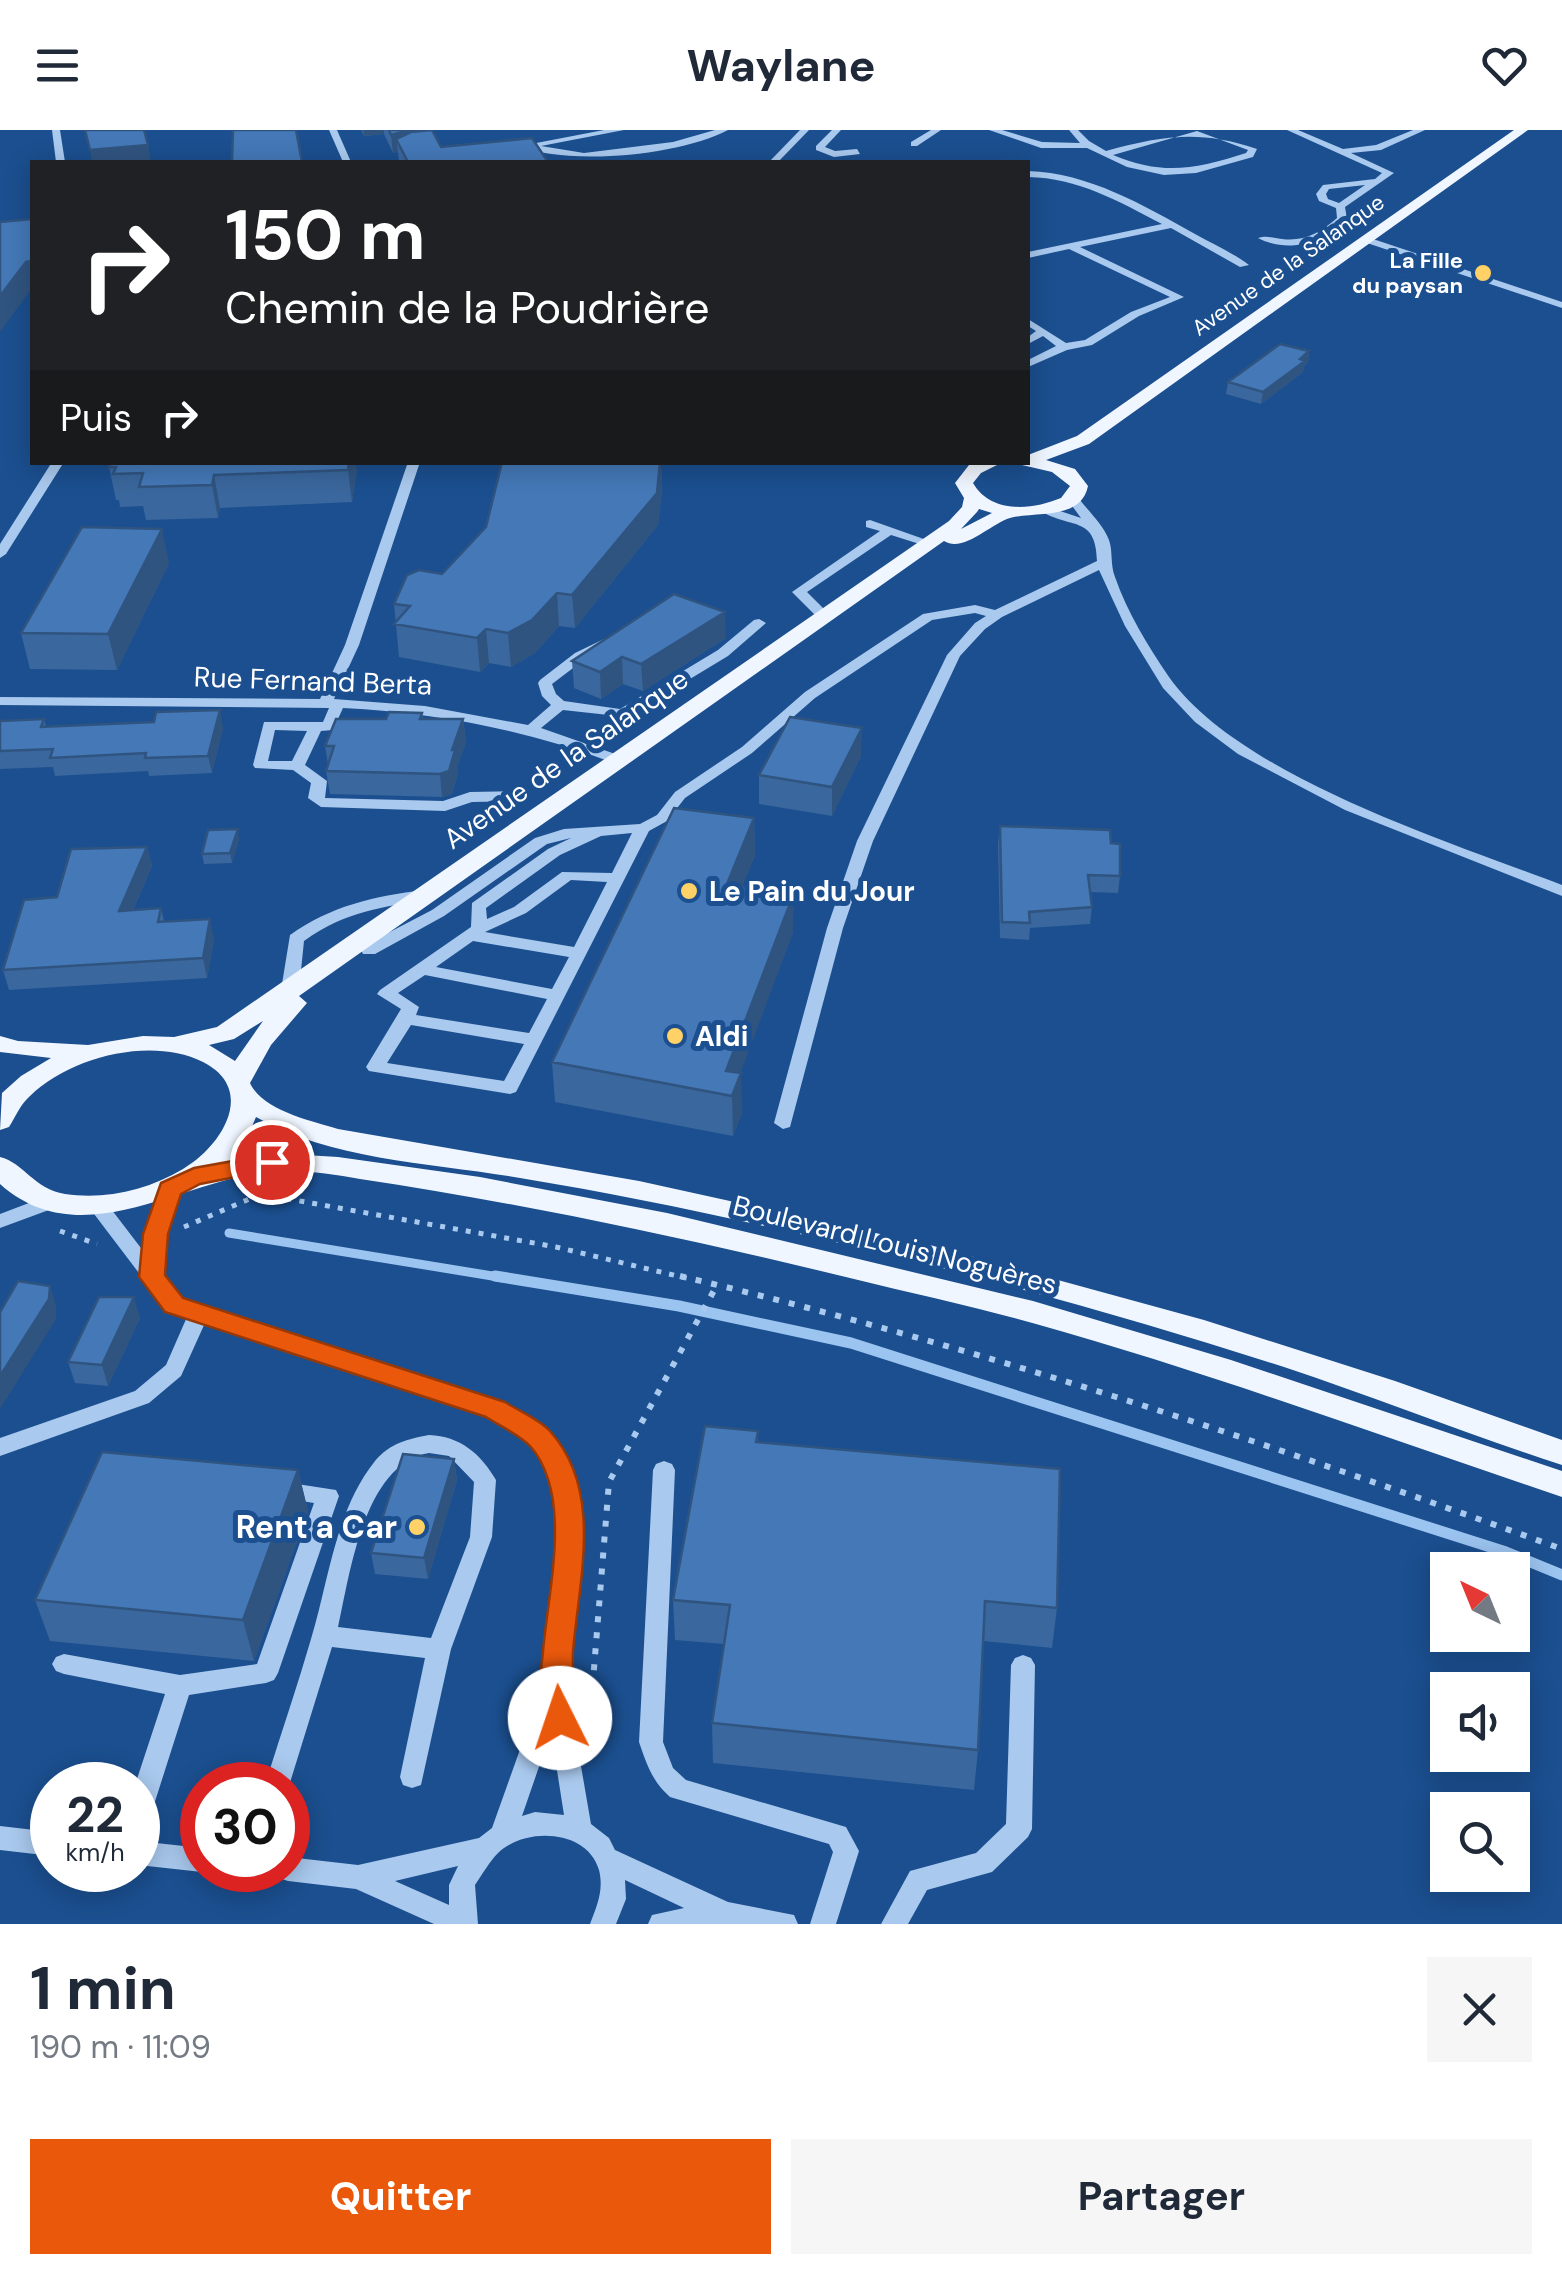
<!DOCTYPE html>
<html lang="fr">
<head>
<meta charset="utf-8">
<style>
	body { margin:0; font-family:"DM Sans",sans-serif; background:#f6f6f7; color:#1f2937; height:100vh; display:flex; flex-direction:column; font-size:38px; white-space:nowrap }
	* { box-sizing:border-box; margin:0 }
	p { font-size:32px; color:#747a83 }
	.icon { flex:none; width:55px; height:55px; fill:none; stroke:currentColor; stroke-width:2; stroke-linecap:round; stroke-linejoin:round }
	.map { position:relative; height:1794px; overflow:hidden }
	.sheet { display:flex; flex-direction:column; background:#fff; flex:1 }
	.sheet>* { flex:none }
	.hud { position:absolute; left:30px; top:30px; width:1000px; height:305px; border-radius:0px; box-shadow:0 5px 25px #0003; background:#202124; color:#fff; overflow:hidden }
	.needle { width:65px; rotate:317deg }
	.tools { position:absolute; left:1430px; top:1422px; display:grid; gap:20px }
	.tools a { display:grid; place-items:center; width:100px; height:100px; border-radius:0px; background:#fff; box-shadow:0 5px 25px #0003; font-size:50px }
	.speed { position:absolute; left:30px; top:1632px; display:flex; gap:20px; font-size:50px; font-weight:700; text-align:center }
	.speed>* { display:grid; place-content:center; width:130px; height:130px; border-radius:50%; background:#fff; box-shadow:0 5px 25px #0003; line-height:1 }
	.speed small { font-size:25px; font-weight:400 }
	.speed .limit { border:15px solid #d22; background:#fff; color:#111 }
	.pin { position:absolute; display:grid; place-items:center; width:85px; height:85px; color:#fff; margin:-42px; border:5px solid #fff; border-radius:50%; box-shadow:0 2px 10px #0007 }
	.me { position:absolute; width:110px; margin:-55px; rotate:356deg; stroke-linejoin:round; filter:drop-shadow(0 0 8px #0008) }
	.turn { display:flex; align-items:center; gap:35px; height:210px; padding:0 30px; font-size:45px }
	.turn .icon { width:130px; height:130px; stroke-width:2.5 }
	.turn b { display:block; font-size:70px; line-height:85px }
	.then { display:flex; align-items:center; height:95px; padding:0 30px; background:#0003; gap:20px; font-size:38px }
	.round { display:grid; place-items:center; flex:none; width:105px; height:105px; border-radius:0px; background:#f6f6f7 }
	.head { display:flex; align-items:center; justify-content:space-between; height:170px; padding:0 30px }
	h1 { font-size:60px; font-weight:700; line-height:75px }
	.action { display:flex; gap:20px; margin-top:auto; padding:20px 30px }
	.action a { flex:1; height:115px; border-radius:0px; background:#ea580c; color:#fff; font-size:40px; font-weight:700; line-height:115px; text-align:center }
	.action a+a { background:#f6f6f7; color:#1f2937 }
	header { display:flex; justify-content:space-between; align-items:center; height:130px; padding:0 30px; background:#fff; font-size:45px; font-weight:700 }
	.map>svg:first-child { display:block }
</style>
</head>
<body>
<header><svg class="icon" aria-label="menu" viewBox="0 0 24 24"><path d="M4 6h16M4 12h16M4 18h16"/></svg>Waylane<svg class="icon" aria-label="heart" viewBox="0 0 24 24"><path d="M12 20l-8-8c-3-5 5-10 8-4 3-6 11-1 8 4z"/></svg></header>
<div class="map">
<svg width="1562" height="1794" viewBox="0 0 1562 1794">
	<rect width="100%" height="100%" fill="#1b4f8f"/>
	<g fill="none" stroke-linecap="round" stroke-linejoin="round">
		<!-- stream-far1 -->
		<path stroke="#9cc4f0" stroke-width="9" d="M229,1103l282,46"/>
		<!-- stream -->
		<path stroke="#9cc4f0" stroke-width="11" d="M495,1146l184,30 172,37 655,209 56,23"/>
		<!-- path-far1 -->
		<path stroke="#a9c9ee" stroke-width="5" stroke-dasharray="5 8" stroke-linecap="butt" d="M261,1064l295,53 134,32
			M184,1097l77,-33
			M60,1101l37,13"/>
		<!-- path -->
		<path stroke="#a9c9ee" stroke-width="6" stroke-dasharray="6 10" stroke-linecap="butt" d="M680,1146c300,71 592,168 882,273
			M590,1588l19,-236 108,-197"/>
		<!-- minor -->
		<path fill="#a9c9ee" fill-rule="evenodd" d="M52,0h8l5,32h-9z
			M329,0h8l14,32h-8z
			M604,0h20l-83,16 43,7 89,-11 42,-12h13c-49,26 -164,37 -215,14l4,-3 14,3z
			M800,0h9l-31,32h-9z
			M832,0h9l-16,17 10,4 22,-2 3,5 -26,3 -18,-7v-4z
			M931,0h10l-24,16h-6v-4z
			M989,0h13l40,12 38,1 -11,-13h9l11,11 17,10c58,-16 95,-21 151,-2l-4,8 -57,16 -32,2 -37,-8 -40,-19h-46zM1197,1l51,19 -2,3c-51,16 -82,23 -133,2z
			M1287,0h11l45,19 33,-4 37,-15h12l-44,20 -30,3 43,20 -49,34 2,12c-24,24 -58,35 -89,19 9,-3 14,0 24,1 22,3 39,-7 55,-21l-1,-10 -17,-7 -3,-7 7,-9 52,-6 7,-6zM1365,55l-26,18 -11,-4 -2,-5 3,-5z
			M1028,41c61,2 115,34 167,63 18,10 38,19 54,31l-9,2 -69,-39 -91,19 104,50 -45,19 -47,29 -25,5 -39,17v-7l28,-14 -13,-10 -15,8v-7l8,-6 -8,-5v-7l38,24 19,-3 46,-28 39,-15 -101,-48 -41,9v-6l134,-28c-44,-23 -84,-46 -134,-47z
			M1367,107l195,65v6l-198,-66v-4z
			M52,332h12l-58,92 -6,4v-14z
			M408,332h12l-61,183 -25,54 91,7 103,19 23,-20 -9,-9 -4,-13 2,-3 35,-27 29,-14 5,1v6l-24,13 -33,25 4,10 8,7 56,8 98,-59 36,-30 5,-1 7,4 -38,33 -101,61 -64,-7 -22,18 80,28v6h-10c-88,-33 -175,-49 -268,-54l-10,22 -12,1 -16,34 22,16 -2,17 118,3 27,-9 50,-1 8,5 -8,5 -48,1 -27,9 -124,-4 -13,-9 3,-15 -18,-13 -38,-2 -2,-3 11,-43h59l6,-14 -329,-3v-8l320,2 25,-54zM275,600l32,1 -15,30h-24z
			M1073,365l4,1c10,14 26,28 32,44 4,11 1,24 6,37 12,35 33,69 54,100 70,99 281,165 393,208v11l-217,-86 -107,-56 -43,-32 -32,-34 -38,-62 -26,-56 -97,47 -17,12 -25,27 -87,185 -30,87 -53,199 -7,2 -9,-6 53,-195 30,-87 90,-186 28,-32 11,-7 -11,-3 -43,7 -117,78 -63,55 -67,45 -18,23 -18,10 -133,261 -6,2 -141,-23 -3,-4 35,-58 -24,-15 3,-4 91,-63 1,-24 76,-54 23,-11 -24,6 -103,72 -69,38h-12l-2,-4 2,-4 69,-36 103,-72 29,-9 76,-5 17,-9 18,-23 67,-45 63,-55 118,-78 52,-9 20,5 102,-49c-1,-47 -27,-31 -58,-51l6,-4 36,12 -14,-19zM632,703l-20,40 -50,-1 -48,35 -27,12 -1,-11 74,-53 41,-19zM571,750l36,2 -33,65 -89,-15 41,-19zM473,811l96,16 -17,32 -116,-22zM425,845l122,24 -18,34 -113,-18 3,-8 -21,-14zM411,895l113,19 -20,37 -117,-18z
			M870,390l65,23 -6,4 -38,-12 -84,57 24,24 -2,3h-10l-27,-27 88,-61 -14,-4v-6z
			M424,760l8,5 -2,3c-50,11 -83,12 -126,43l-5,49 -9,5 -6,-1 -3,-4 9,-55c41,-29 84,-39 134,-45z
			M170,1052l7,2 3,5 -15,45 -3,41 19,25 322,103 43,27 26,37 10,35 -15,183 24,139 18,14 6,12 113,52 66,13 4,9h-150l4,-9 32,-7 -59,-28 1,19 -10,25h-26c7,-18 14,-34 9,-54 -12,-41 -74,-43 -101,-17 -9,9 -16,22 -23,32l3,39h-44l-78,-35 -68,-8 -9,-3 -3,-8h12v-13l70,8 121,-27 13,-10 51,-143 17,-183 -9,-32 -21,-28 -43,-27 -282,-92 -24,53 -32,27 -149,53v-18l135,-47 31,-26 21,-48 -20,-7 -79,-104 3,-5h14l39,51 1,-18 15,-45 3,-5zM551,1602l13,83 -29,-3 -13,4zM458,1736l-9,19v20l-54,-24z
			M50,1065l7,2 3,5 -3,5 -57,21v-14z
			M429,1305c31,1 52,19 67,45l-4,57 -41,112 -30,136 -9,3 -9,-3 -3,-8 25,-119 -93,-11 -44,142v-4h-23c15,-49 32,-97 46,-146 18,-59 24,-128 64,-178 15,-18 33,-22 54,-26zM429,1323l20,3 25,26 -4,55 -39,101 -93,-11c12,-54 26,-163 91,-174z
			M664,1331l8,3 3,6 -12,272 10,26 13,12 160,47 13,24 -23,73h-26l23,-72 -4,-8 -159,-47c-18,-16 -23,-32 -31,-55l14,-272 3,-6z
			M284,1352l52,8 3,6 -61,177 -4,7 -8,3 -77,12 -38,119 -4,8 -9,3v-40h-3l30,-91 -101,-20 -8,-3 -4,-7 4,-7 8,-3 116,21 77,-11 57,-161 -38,-6 -3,-6 3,-6z
			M1023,1525l8,3 4,7 -3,164 -4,8 -36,35 -65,18 -19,34h-27l29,-53 66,-18 30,-29 5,-159 4,-7z
			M0,1696l52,6v24l-52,-6z
			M138,1711l64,7v22h5l-5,2 -64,-7z"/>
		<!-- major -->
		<path fill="#f0f6ff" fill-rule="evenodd" d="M1514,0h14l-439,314 -43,16 29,9 13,17c-7,35 -53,25 -78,32 -20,6 -46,35 -66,23l-645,455 8,7 -36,42 -21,38c12,27 61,38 88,46l301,52 291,64 274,75 191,61 167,59v25c-93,-30 -185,-67 -278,-98 -161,-52 -325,-97 -489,-134 -91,-21 -183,-40 -275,-55 -86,-15 -187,-17 -264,-61l-8,19 -17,25 41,-8 66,4 142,20 187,36 366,88 198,59 331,111v26c-175,-59 -348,-123 -526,-173 -60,-17 -121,-30 -182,-45 -164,-40 -327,-75 -494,-100 -28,-5 -61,-10 -89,-7 -90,7 -189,85 -271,12v-27c24,6 34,32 65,37 40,6 83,-4 118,-25 38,-22 75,-79 20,-107 -52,-26 -133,-5 -173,34 -10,9 -14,20 -21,31l-9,3 2,-37 19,-17 30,-18 -51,-6v-16l18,5 70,4 55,-9 31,1 43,-10 732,-506 13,-14 2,-9 -9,-15 14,-18 34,-3 -22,11 -8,10c18,31 59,27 88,15l9,-12 -18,-14 -30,-7 6,-3v-7l49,-19zM979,379l13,4 -31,16 16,-17zM263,891l-28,40 -26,-16 25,-6z"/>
	</g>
	<!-- wall -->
	<path fill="#3a679d" d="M361,0h66l14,17 107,15h-149l-1,-10 -5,1 -9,-19 -20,2z
		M1309,221l-1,12 -4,3 -1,6 -42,32 -35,-10 2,-12z
		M111,332l246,8 -5,32 -132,6 -2,10 -72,2 -3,-14 -23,1 -1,-7h-3l-7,-33z
		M661,332l1,28 -4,35 -83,103 -16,-2 -24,27 -24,14 -22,-4 -9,9 -81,-15 -5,-53 48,-30z
		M169,433l-52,107 -87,-1 -9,-36z
		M726,508l-83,53 -20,-7 -22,15 -27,-11 -2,-27z
		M422,583l1,6h40l3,23 -9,25 1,6 -6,21 -10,3 -112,-3 -4,-23 2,-7 -3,-18 61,-27z
		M44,589l2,8 177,1 -11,45 -63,3 -1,-5 -93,5 -2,-9 -53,2v-48z
		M861,626l-29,60 -73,-12v-29z
		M754,688l1,38 -13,30 51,46 -53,141 2,40 -9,23 -178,-34 -3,-40z
		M1000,696l111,17 9,33 -2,17 -28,-1 2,15 -2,17 -60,4 -1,12 -29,-2 -2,-95z
		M239,709l-7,24 -28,1 -2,-10z
		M147,717l5,19 -19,44 28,-2 3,13 50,18 -7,39 -198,12 -6,-20 54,-73z
		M140,1188l-32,68 -33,-3 -7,-21z
		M758,1301v11l299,166 -5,40 -69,-7 -5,109 -4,40 -261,-27 -1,-40 12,-79 -49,-4 -2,-40z
		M454,1329l3,21 -29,99 -53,-5 -4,-21z
		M298,1340l10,41 -54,150 -204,-20 -15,-41z"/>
	<!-- shaded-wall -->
	<path fill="#305480" d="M363,0h21v4l-20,2z
		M409,0h18l1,14 -32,-5 2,13 -5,1 -2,-18z
		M148,15l3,17h-59l-2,-12z
		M32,131v27l-32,44v-36l26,-34z
		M1309,221l-1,12 -4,3 -1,6 -42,32 2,-12z
		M349,332h7l1,8 -5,32 -4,-32z
		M661,332l1,28 -4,35 -83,103 -3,-33z
		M214,345l6,33 -2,10 -6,-33z
		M162,399l7,34 -52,107 -9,-36z
		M557,463l2,33 -24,27 -24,14 -3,-34z
		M725,482l1,26 -83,53 -2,-27z
		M486,499l3,34 -9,9 -3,-34z
		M622,527l1,27 -22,15 -1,-27z
		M220,580l3,18 -11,45 -4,-17z
		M463,589l3,23 -9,25 1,6 -6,21 -10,3 -2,-23 12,-24z
		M862,598l-1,28 -29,60v-29z
		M754,688l1,38 -28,67v-39z
		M238,699l1,10 -7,24 -2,-10z
		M147,717l5,19 -28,64 -5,-19z
		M794,763l-1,39 -61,164 -6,-25z
		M210,789l4,20 -7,39 -4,-20z
		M741,943l1,40 -9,23 -1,-40z
		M50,1156l6,20v13l-56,90v-33z
		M134,1167l6,21 -32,68 -6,-21z
		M454,1329l3,21 -29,99 -4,-21z
		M298,1340l10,41 -54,150 -11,-41z"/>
	<!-- building -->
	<path fill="#4478b7" stroke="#305480" stroke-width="2.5" d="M85,0h59l4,15 -58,5z
		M233,0h63l6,32h-86l16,-1z
		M389,0h20l-18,5z
		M432,0l9,17 91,-9 16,24h-140l-12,-23 15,-7z
		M32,89v42l-6,1 -26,34v-74z
		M1280,214l29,7 -9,8 5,2 -42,31 -35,-10z
		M111,332h238l-1,8 -134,5 -2,10 -73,2 4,-14 -30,1 3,-7h-7z
		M502,332h158l-3,31 -85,102 -15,-2 -25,27 -24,13 -22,-4 -9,9 -83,-14 16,-18 -16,-2 13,-29 12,-5 23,4 44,-47z
		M82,397l80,2 -54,105 -87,-1z
		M674,464l51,18 -84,52 -19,-7 -22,15 -28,-11z
		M220,580l-12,46 -63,2 1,-5 -96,5 3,-9 -53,2v-30l44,-2 -3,8 113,-5 2,-10z
		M389,582l33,1 -2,6h43l-11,31h3l-6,21 -9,3 -114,-3 8,-25h-9l11,-27h50z
		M790,587l72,11 -30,59 -73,-12z
		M674,678l80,10 -27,66 67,9 -68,178 15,2 -9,23 -180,-34z
		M1000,696l110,4 1,13 9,1v32l-32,-1 4,32 -63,5 1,11 -28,-1z
		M238,699l-8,24 -28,1 6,-24z
		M147,717l-28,64 42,-3 -3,14 52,-3 -7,39 -200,12 21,-70 33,-3 14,-48z
		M18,1151l32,5 -1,13 -49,77v-64z
		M99,1167h35l-32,68 -34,-3z
		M705,1296l53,5 -2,11 304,27 -3,139 -72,-7 -7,149 -266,-27 18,-118 -57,-5z
		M102,1322l196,18 -55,150 -208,-20z
		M403,1324l51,5 -30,99 -53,-5z"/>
	<!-- route -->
	<path fill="#ea580c" stroke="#983908" stroke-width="2.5" d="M272,1024l12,8 -3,6 -81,16 -19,10 -13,40 -3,41 18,23 322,104c14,9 34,17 45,29 54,60 29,148 23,221 -1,20 4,62 -2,76l-11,4 -11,-4c-12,-25 -9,-51 -6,-77 5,-61 30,-154 -12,-204 -11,-12 -31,-21 -45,-30l-321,-105 -26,-35 4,-43 18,-51 33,-15z"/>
	<!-- markers -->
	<g fill="#ffd166" stroke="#1b4f8f" stroke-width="4">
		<circle cx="1483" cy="143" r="10"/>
		<circle cx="689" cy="761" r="10"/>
		<circle cx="675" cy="906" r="10"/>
		<circle cx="417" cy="1397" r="10"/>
	</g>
	<g text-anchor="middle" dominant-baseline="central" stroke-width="10" stroke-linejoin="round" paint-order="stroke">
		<!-- far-poi labels -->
		<g font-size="22" font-weight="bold" fill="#fff" stroke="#1b4f8f" text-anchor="end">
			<text x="1463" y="130">La Fille<tspan x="1463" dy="25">du paysan</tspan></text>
		</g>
		<!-- far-street labels -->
		<g font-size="22" fill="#fff" stroke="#1b4f8f">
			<text transform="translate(1288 135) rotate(-35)">Avenue de la Salanque</text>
		</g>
		<!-- street labels -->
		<g font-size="28" fill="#fff" stroke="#1b4f8f">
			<text transform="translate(313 551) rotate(2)">Rue Fernand Berta</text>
			<text transform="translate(566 629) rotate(-35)">Avenue de la Salanque</text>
			<text transform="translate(895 1115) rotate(14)">Boulevard Louis Noguères</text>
		</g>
		<!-- poi labels -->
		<g font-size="28" font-weight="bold" fill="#fff" stroke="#1b4f8f" text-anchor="start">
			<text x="709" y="761">Le Pain du Jour</text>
			<text x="695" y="906">Aldi</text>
		</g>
		<!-- near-poi labels -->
		<g font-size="32" font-weight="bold" fill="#fff" stroke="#1b4f8f" text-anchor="end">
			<text x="397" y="1397">Rent a Car</text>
		</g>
	</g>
</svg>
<div class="tools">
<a><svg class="needle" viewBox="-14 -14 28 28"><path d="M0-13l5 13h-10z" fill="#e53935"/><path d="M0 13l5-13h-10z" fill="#747a83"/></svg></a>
<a><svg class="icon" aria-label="sound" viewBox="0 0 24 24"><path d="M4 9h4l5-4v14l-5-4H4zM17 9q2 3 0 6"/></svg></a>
<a><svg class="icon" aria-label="search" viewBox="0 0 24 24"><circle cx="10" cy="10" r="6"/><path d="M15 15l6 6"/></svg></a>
</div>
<div class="speed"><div>22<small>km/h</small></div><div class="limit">30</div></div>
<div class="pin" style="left:272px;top:1032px;background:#d93025"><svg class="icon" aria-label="arrive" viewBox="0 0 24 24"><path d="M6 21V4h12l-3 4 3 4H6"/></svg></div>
<svg class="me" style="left:560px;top:1588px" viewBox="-20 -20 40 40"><circle r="19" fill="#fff"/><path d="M0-13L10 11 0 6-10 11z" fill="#ea580c"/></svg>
<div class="hud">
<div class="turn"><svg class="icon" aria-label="right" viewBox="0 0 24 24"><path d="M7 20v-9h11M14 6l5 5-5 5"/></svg><div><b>150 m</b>Chemin de la Poudrière</div></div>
<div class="then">Puis<svg class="icon" aria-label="right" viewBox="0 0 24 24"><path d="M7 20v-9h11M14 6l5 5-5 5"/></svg></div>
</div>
</div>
<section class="sheet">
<div class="head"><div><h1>1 min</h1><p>190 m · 11:09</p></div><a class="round"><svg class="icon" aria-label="close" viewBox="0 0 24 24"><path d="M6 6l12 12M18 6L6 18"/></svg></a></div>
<div class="action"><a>Quitter</a><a>Partager</a></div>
</section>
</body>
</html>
